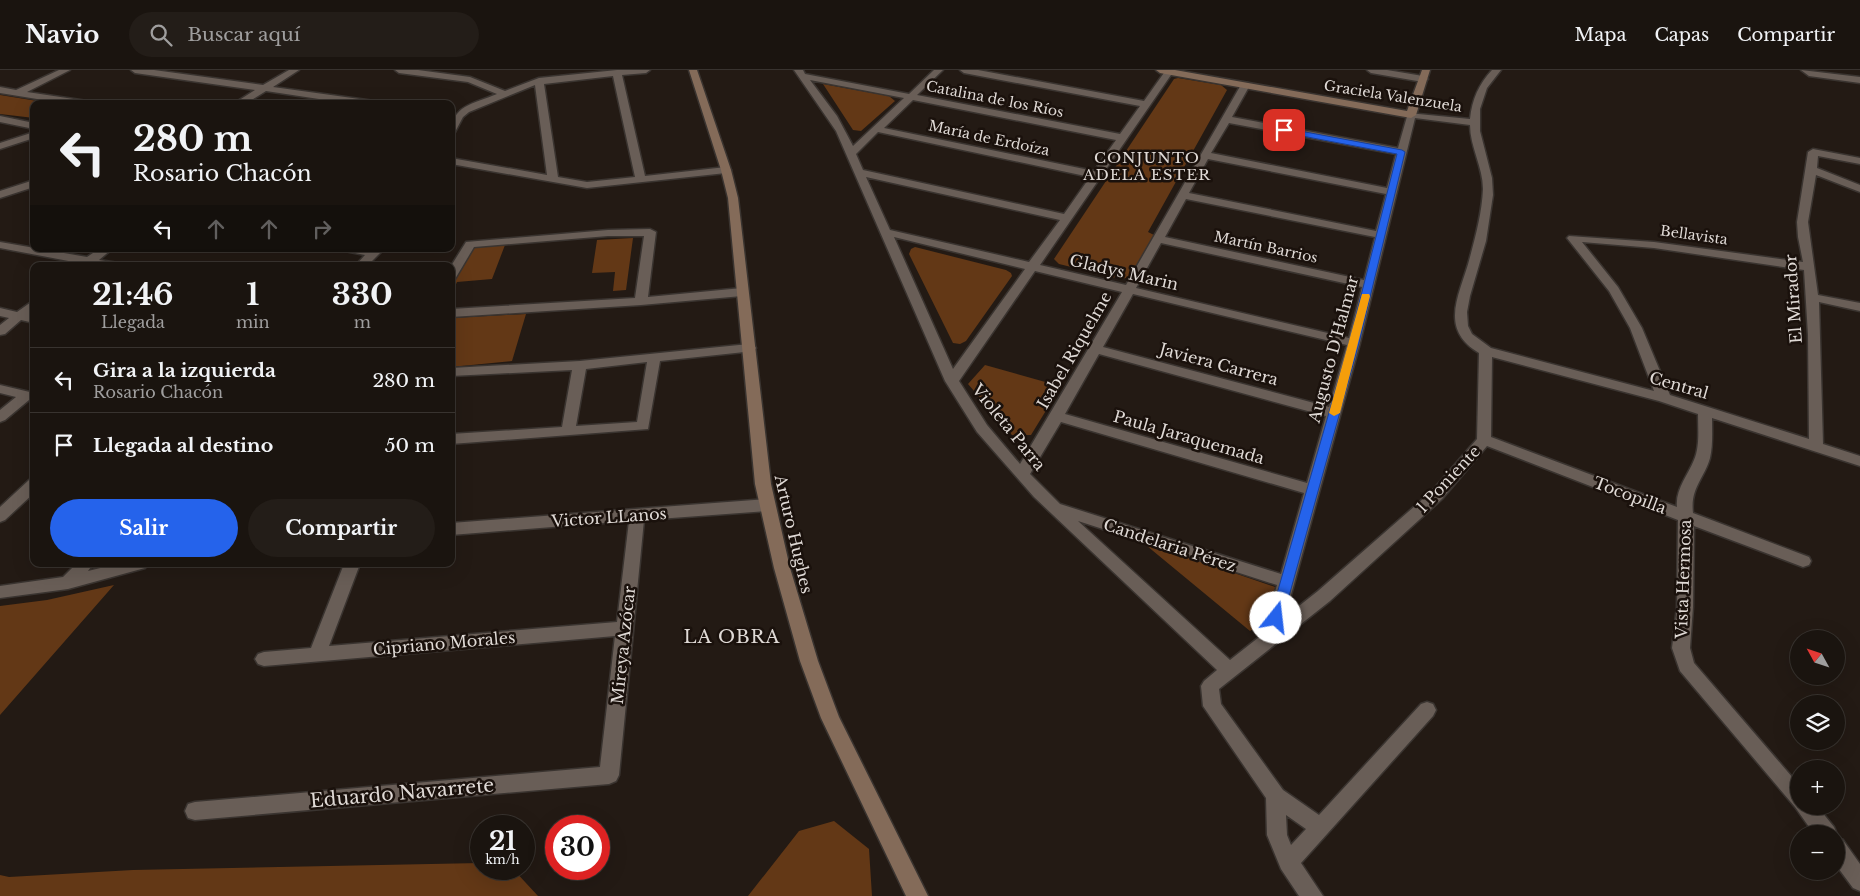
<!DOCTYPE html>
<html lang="es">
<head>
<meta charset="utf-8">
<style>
	body { margin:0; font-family:"Libre Baskerville",serif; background:#231d18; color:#f1f3f6; height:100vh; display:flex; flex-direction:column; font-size:19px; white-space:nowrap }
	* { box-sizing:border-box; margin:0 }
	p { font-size:16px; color:#9f9e9e }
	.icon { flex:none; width:28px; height:28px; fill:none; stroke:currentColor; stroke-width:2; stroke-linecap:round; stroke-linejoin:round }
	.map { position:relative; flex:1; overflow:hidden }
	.details { position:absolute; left:30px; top:192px; width:425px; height:305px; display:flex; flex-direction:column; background:#1a140f; border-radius:10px; box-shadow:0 5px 20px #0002,0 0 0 1px #38332f }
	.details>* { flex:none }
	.hud { position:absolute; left:30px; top:30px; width:425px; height:152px; border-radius:10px; box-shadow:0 5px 20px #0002,0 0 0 1px #38332f; background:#1a140f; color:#f1f3f6; overflow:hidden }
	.needle { width:32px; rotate:310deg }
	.tools { position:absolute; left:1790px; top:560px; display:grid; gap:10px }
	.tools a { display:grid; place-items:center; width:55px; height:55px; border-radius:50%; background:#1a140f; box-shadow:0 5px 20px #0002,0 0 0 1px #38332f; font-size:25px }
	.speed { position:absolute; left:470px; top:745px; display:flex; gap:10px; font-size:25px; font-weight:700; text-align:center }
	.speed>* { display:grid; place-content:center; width:65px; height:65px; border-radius:50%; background:#1a140f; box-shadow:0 5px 20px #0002,0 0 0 1px #38332f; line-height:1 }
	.speed small { font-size:12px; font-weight:400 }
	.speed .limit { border:8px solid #d22; background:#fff; color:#111 }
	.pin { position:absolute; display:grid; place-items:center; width:42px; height:42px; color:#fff; margin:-21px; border-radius:10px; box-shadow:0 2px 8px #0006 }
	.me { position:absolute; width:55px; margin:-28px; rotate:16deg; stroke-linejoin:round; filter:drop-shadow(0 0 4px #0008) }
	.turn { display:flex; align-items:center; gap:18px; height:105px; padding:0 20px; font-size:22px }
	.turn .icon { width:65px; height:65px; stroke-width:2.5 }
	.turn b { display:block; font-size:35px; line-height:42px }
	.lanes { display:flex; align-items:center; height:48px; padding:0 20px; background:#0003; justify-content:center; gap:25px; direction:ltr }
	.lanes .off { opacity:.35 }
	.eta { display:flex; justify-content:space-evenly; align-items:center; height:85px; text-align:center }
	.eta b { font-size:30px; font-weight:700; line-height:35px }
	.button { display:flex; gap:10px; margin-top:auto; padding:10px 20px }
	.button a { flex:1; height:58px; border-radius:30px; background:#2563eb; color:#fff; font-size:20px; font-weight:700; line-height:58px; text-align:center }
	.button a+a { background:#231d18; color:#f1f3f6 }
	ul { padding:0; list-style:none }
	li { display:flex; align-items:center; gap:15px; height:65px; padding:0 20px; border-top:1px solid #38332f }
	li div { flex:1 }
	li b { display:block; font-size:19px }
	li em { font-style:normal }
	header { display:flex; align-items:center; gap:30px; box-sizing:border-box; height:70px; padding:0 25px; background:#1a140f; border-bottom:1px solid #38332f }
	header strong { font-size:24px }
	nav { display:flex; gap:28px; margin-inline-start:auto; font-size:18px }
	.search { width:350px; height:45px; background:#231d18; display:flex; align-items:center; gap:12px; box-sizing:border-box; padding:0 18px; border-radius:28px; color:#9f9e9e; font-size:19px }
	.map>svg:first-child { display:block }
</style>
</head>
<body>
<header>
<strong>Navio</strong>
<div class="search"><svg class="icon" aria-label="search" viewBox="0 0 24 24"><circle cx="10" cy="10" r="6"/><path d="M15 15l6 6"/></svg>Buscar aquí</div>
<nav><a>Mapa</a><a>Capas</a><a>Compartir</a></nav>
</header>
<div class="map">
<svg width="1860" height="826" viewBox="0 0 1860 826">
	<rect width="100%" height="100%" fill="#231a14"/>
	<!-- green -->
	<path fill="#633816" d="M1178,8l43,7 6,5 -79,142 6,3 -22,42 -12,2 -61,-15 -5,-5 120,-180z
		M823,14l66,12 6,5 -34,30 -8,-1z
		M0,25l56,9h-22v14l-34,-4z
		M633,168l-7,52 -13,1 2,-19 -23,1 5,-33z
		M505,175l-13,34 -35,3 -6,13v-21l21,-28z
		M915,177l91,23 5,3 1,3 -46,65 -6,3 -7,-1 -44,-89 2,-5z
		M526,244l-14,47 -61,6v-49z
		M985,295l71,20 -9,17 3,2 -19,31h-19l-44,-51z
		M1141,471l137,47c-6,22 -7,31 -28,43z
		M114,515l-114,130v-109l47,-6z
		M834,751l35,28 3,47h-124l51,-65z
		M481,793v6h32l25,27h-538v-21l9,2 124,-7z"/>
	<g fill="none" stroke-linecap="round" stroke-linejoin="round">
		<defs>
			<path id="street" d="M59,0h11l-43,22 60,9 5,3h-24l-68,-11v-6l16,3z
				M131,0h23l109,15 26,-15h10l-26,17 101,14 5,3h-27l-86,-13 -21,13h-12l22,-14 -120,-17z
				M395,0h23l52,7 35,14 34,-13 78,-8h33l-4,3 -24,2 23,101 81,-9 5,3 -5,3 -139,15 -136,-24v-6l96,17 -12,-90 -66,27 -6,5 -9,17 -3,1c0,-30 22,-31 46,-41l-29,-12 -69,-9zM613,6l22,101 -48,5 -29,-5 -14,-93z
				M794,0h9l2,4 104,20 25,-24h9l-26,25 203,39 20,-28 -176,-33 -4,-3h18l166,31 22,-31h6l1,2 -133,193 86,20 116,-202h6l2,2 -18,32 166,31 10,-35 62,6c2,-20 9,-35 22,-49h9l-14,18 -7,21v22l12,47 1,17 -7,46 -16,55 -3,16 1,14 4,8 19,14 163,43 -24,-63 -21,-37 -42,-53 2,-2 85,6 149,20 -5,-25 -1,-15 11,-70 5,-3 47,9v6l-42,-8 -1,12 43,17v7l-44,-17 -8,47 10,73 42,8v8l-41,-9 4,142 37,12v10l-148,-48c0,13 1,27 -2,40 -6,21 -20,30 -17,55l116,44 2,4 -2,4 -6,2 -109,-41 -1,81 -3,41 4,15 105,122v21h18l17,21 3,7 -1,2v-2h-22l-19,-27 -115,-136 -8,-23 5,-41 1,-87 -191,-74 -45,53 -112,102 -111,88 2,15 62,86 36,25 102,-111 6,-2 6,2 3,6 -3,6 -132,147 22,33h-24l-18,-27 -14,-34 -1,-37 -63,-92 -2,-20 3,-5 13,-11 -183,-173 -57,-65 -32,-51 -109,-250zM810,10l94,18 -51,48 -16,-30zM913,30l203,40 -22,31 -210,-43zM1415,48l55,7c0,22 13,42 13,64 -1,23 -7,46 -13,68 -9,36 -33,71 9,96l-2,86 -45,52 -114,100 -33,26 75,-274zM1229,53l167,31 -9,34 -176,-35zM878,62l212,45 -26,37 -201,-44 -7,-16zM1208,89l178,35 -10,37 -187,-38zM866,107l194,43 -31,42 -139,-32zM1186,129l189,38 -11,43 -199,-43zM894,167l131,32 -72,100zM1582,172l72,6 150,22 4,65 1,104 -139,-44 -28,-67 -24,-41zM1161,173l201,44 -13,51 -213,-50zM1035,201l87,21 -102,172 -33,-39 -28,-44zM1133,224l214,51 -18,62 -226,-60zM1099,284l227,62 -19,67 -242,-69zM1492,287l167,44 39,13c0,15 2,32 -4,46 -6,15 -19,30 -17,47l-186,-70zM1061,352l243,71 -23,81 -221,-70 -30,-30zM1078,451l199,64 -14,49 -33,26zM1286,745l20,14 -15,16 -4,-10z
				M1367,0h20l36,6 5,3 -5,3 -52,-9z
				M1801,0l59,7v6l-51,-7z
				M0,46l34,7v6l-34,-7z
				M34,62v6l-34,11v-6z
				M34,110v7l-34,11v-7z
				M650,159l6,3 -8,65 94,-9 6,4 -6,4 -101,9 -190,12v-8l184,-11 9,-62h-36l-134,11 -19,32 -4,1v-14l15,-24 142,-12z
				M0,172l87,15 12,-8h13l-13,11 19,3 2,3h-41v-3l-79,-15z
				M343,179h41l-17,17h-12l10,-11 -20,-4z
				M34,230v10l-5,4 5,1v8l-13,-3 -16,14 -5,1v-10l9,-7 -9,-2v-8l17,4z
				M749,274l5,1 2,3 -2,3 -94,10 -12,68 -197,15v-10l111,-7 10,-57 -121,6v-8l129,-7zM647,292l-10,60 -61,4 10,-57z
				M0,315l34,8v8l-5,-1 -24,20 -5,2v-12l16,-13 -16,-4z
				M34,409v14l-29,27 -5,2v-15l29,-27z
				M766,429l5,2 3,4 -3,4 -5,2 -122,9 -25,255 -3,6 -7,3 -414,36 -7,-2 -3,-7 3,-7 7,-2 405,-35 15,-131 -351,30 -6,-2 -3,-5 3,-5 6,-2 47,-4 33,-84h16l-31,82 288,-24 12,-101 -178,14v-12z
				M76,494h17l-5,7 29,-7h30l-2,4 -77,21 -68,9v-12l63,-9z
				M1836,767l7,3 17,24v27l-7,-3 -17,-23z"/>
			<path id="secondary" d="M689,0h8l34,100 7,28 33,286 19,84 28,93 21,56 89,179h-22l-85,-178 -21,-57 -26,-93 -19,-84 -27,-286 -7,-28z
				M1156,0h19l232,41 15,-41h8l-14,45 -5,3 -251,-45z"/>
		</defs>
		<!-- street casing -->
		<use href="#street" stroke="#3a3430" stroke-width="3"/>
		<!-- secondary casing -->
		<use href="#secondary" stroke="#3a3430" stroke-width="3"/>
		<!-- street -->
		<use href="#street" fill="#695e57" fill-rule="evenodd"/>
		<!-- secondary -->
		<use href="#secondary" fill="#846b59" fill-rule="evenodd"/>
	</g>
	<!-- route -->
	<path fill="#2563eb" stroke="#184099" d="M1284,58l118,22 3,2 -46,191 -76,275 -2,4 -5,1 -4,-1 -2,-4 79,-275 48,-189 -116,-22 -1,-2z"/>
	<!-- slow -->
	<path fill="#f59e0b" d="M1362,224h7l1,2 -30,117 -6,3 -5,-3z"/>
	<g text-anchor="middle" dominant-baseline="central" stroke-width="5" stroke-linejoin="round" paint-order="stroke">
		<!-- far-street labels -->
		<g font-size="14" fill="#dfd9d5" stroke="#1a110c">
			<text transform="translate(1393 26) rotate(9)">Graciela Valenzuela</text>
			<text transform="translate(995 29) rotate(11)">Catalina de los Ríos</text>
			<text transform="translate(989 68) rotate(12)">María de Erdoíza</text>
			<text transform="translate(1694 165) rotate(8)">Bellavista</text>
			<text transform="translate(1266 177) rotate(12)">Martín Barrios</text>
		</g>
		<!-- far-neighbourhood labels -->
		<g font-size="15" letter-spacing="1" fill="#dfd9d5" stroke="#1a110c">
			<text x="1147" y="87">CONJUNTO<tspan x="1147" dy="17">ADELA ESTER</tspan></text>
		</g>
		<!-- street labels -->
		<g font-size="16" fill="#dfd9d5" stroke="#1a110c">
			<text transform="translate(1124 202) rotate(13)">Gladys Marin</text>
			<text transform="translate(1793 229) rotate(-94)">El Mirador</text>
			<text transform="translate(1333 279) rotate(-75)">Augusto D'Halmar</text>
			<text transform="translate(1074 280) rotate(-60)">Isabel Riquelme</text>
			<text transform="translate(1219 294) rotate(15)">Javiera Carrera</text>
			<text transform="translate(1679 315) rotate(16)">Central</text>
			<text transform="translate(1009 357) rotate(51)">Violeta Parra</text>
			<text transform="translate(1189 367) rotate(16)">Paula Jaraquemada</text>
			<text transform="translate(1448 409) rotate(-47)">1 Poniente</text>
			<text transform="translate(1630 425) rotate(21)">Tocopilla</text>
			<text transform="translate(609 447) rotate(-4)">Victor LLanos</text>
			<text transform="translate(794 464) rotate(77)">Arturo Hughes</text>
			<text transform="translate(1170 475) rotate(18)">Candelaria Pérez</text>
			<text transform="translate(1683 509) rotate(-88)">Vista Hermosa</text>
			<text transform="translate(444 573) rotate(-5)">Cipriano Morales</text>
			<text transform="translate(623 575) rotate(-84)">Mireya Azócar</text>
		</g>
		<!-- neighbourhood labels -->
		<g font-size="18" letter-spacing="1" fill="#dfd9d5" stroke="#1a110c">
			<text x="732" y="567">LA OBRA</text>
		</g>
		<!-- near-street labels -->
		<g font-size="19" fill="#dfd9d5" stroke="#1a110c">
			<text transform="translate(402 723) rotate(-5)">Eduardo Navarrete</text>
		</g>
	</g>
</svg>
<div class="tools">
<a><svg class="needle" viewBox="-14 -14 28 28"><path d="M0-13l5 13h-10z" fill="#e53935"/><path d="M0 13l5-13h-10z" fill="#9f9e9e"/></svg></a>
<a><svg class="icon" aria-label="layers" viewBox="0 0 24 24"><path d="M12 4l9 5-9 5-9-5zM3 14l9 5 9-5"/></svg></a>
<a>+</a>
<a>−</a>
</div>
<div class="speed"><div>21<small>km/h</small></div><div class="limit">30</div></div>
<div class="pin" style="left:1284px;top:60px;background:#d93025"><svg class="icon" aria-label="arrive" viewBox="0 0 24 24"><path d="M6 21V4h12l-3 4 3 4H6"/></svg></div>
<svg class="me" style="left:1276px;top:548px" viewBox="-20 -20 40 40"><circle r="19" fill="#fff"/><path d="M0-13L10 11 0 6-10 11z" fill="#2563eb"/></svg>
<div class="hud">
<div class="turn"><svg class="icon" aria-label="left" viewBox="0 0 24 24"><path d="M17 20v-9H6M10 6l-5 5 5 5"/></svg><div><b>280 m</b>Rosario Chacón</div></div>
<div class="lanes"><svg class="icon" aria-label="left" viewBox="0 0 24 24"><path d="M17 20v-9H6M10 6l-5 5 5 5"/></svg><svg class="icon off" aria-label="ahead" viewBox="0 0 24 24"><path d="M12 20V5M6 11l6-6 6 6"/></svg><svg class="icon off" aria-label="ahead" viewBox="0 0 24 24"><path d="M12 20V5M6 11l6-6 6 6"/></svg><svg class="icon off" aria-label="right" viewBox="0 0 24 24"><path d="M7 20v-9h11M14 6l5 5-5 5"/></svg></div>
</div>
<section class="details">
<div class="eta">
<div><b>21:46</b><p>Llegada</p></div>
<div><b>1</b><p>min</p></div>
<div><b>330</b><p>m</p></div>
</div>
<ul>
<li><svg class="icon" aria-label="left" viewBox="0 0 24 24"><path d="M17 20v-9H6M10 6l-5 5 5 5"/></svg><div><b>Gira a la izquierda</b><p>Rosario Chacón</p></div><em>280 m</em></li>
<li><svg class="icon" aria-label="arrive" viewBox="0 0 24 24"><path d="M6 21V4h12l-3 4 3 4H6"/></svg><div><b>Llegada al destino</b></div><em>50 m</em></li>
</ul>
<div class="button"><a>Salir</a><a>Compartir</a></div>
</section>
</div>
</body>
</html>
